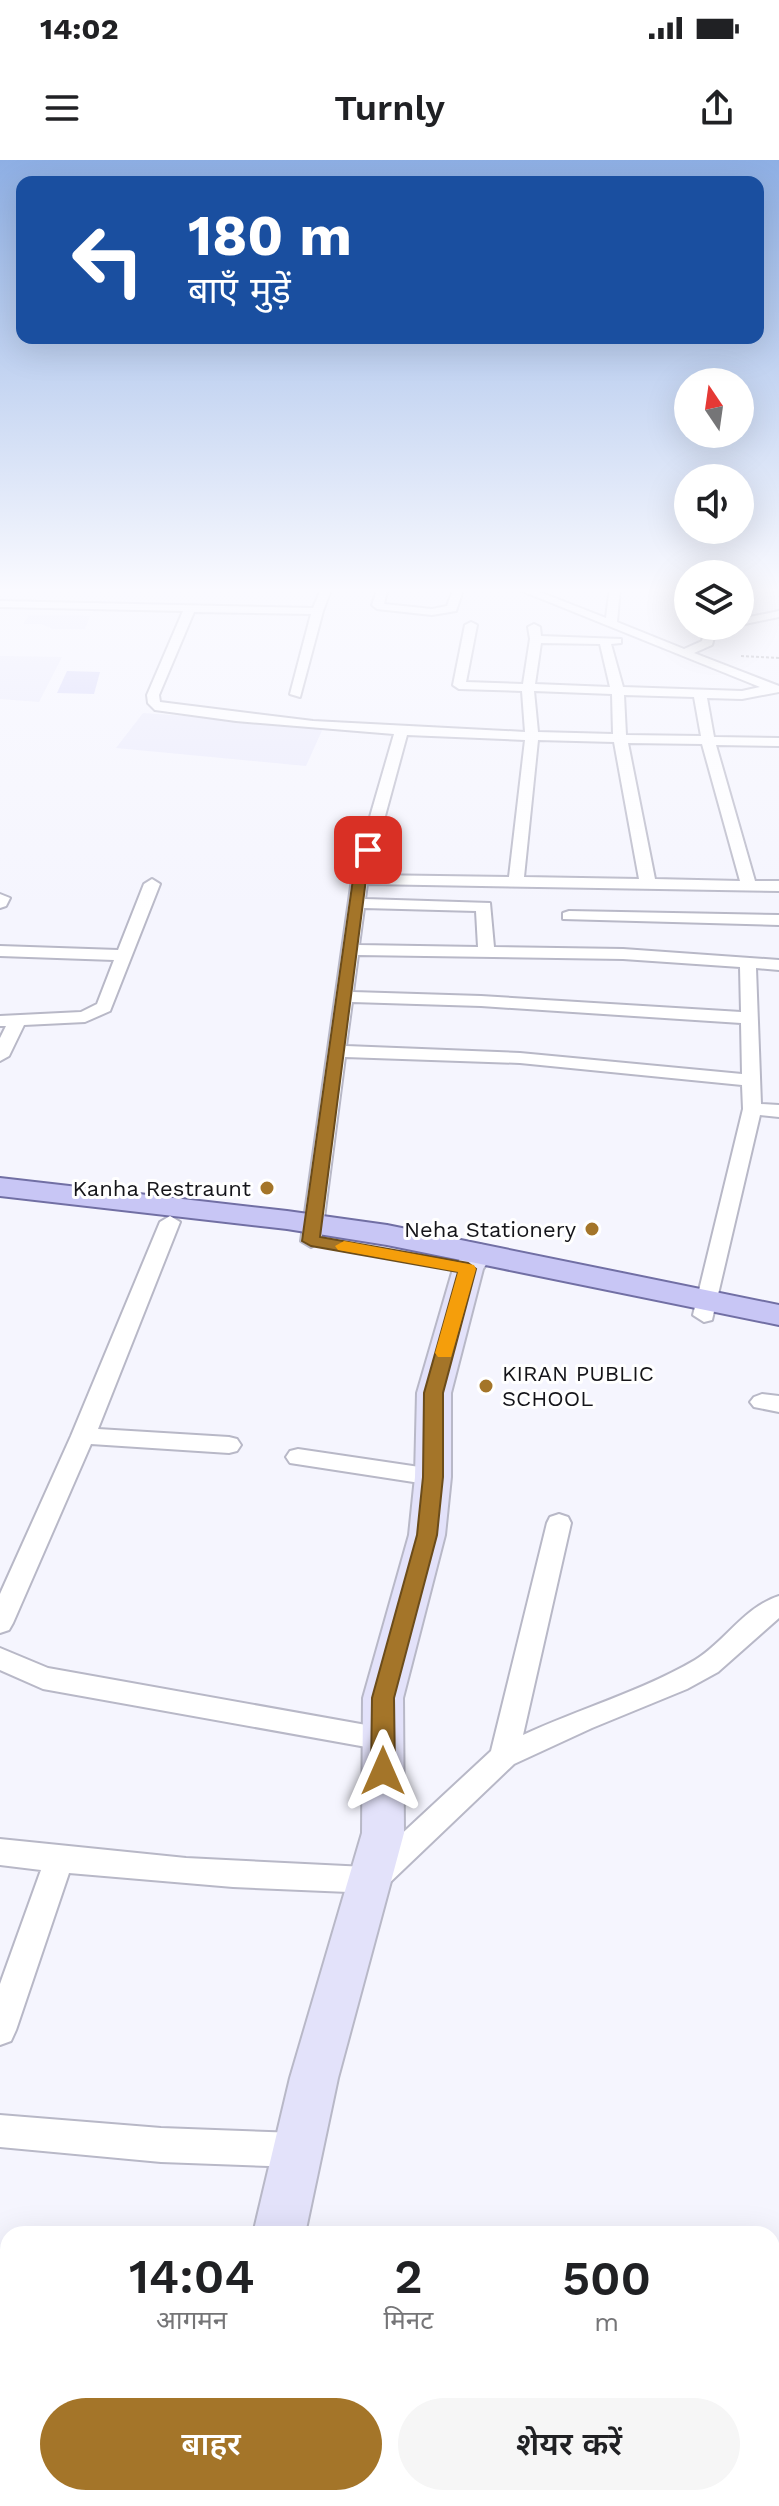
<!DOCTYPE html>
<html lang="hi">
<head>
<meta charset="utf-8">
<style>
	body { margin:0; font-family:"Work Sans","Noto Sans Devanagari",sans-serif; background:#f6f6f6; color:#202124; height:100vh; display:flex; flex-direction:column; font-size:30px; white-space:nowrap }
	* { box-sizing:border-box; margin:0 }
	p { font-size:26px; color:#757577 }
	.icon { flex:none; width:44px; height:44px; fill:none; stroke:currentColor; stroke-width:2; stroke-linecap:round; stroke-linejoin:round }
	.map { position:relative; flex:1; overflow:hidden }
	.side { position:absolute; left:0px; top:2066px; width:780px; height:280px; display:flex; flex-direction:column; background:#fff; border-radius:24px 24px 0 0; box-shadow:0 8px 32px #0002 }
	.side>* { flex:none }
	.hud { position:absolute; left:16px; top:16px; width:748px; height:168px; border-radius:16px; box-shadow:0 8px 32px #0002; background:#1a4fa0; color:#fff; overflow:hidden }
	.needle { width:52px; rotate:347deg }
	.fabs { position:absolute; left:674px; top:208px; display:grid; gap:16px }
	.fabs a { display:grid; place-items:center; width:80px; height:80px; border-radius:50%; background:#fff; box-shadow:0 8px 32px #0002; font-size:40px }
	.pin { position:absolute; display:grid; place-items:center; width:68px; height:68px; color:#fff; margin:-34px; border-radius:16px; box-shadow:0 4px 12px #0006 }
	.me { position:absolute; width:88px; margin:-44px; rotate:0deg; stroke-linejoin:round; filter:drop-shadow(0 0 6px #0008) }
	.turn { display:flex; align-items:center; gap:28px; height:168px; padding:0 40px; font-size:36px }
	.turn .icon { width:104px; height:104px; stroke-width:2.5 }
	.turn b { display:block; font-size:56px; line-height:68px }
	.eta { display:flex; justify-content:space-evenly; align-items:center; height:136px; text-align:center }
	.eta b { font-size:48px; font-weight:600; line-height:56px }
	.primary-button { display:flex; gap:16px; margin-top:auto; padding:16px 40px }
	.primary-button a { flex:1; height:92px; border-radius:48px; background:#a47529; color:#fff; font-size:32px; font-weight:600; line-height:92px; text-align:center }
	.primary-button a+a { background:#f6f6f6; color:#202124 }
	.status { display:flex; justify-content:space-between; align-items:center; height:56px; padding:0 40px; background:#fff; direction:ltr }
	.status svg { height:22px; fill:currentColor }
	header { display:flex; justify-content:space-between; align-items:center; height:104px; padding:0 40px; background:#fff; font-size:36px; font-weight:600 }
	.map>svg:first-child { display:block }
</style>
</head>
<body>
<div class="status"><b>14:02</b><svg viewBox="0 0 49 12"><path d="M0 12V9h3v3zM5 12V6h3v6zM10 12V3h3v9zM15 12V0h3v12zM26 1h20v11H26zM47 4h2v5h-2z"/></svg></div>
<header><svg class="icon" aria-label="menu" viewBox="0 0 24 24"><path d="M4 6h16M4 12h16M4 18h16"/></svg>Turnly<svg class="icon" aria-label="share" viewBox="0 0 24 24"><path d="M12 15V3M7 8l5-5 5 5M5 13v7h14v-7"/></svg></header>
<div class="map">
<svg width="779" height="2346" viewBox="0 0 779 2346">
	<rect width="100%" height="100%" fill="#f5f5fe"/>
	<!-- built -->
	<path fill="#e9e9fb" d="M29,455h32l29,1 -5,13h-32l-12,-5h-18z
		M0,496l62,1 -23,45 -39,-3z
		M143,553l181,13 -18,40 -190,-18z"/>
	<!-- green -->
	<path fill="#d2d2f9" d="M67,511l33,1 -6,22 -37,-1z"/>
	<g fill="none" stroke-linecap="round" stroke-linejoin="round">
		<defs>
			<path id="street" d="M322,427h10l-9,24 -23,86 -10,-3 21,-80 -117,-2 -35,83 1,7 153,19 212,11 -3,-41 -63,-2 -6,-4 12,-60 6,-3 6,3 -11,57 57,2 7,-45 -2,-12 6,-3 6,3 1,9 80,3v4l-10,1 12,43 119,4 18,-4 -248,-100h15l79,31 4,-31h10l-3,35 67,27 18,-8 3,-15h12l-5,19 -18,8 85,33v6l-37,7 -35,-1 7,39 65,1v8l-63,-1 39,136h24v10l-412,-7 -2,15 125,4 4,44 129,2 156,11v10l-23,-2 5,136 18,1v12l-19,-2 -48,205 -8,2 -11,-7 50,-206 -1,-24 -222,-22 -175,-6 -24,184 -10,6 -10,-6 51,-362 42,-145 -158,-13 -81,-11 -7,-7 -1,-8 36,-84 -183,-4v-6l313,7zM541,483l59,1 10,43 -75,-3zM534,531l78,3 1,40 -75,-2zM624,535l70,2 7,39 -75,-1zM407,575l118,5 -16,137 -140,-2zM538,580l76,2 25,137 -115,-2zM628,583l74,1 38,137 -85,-2zM364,748l112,3 2,36 -119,-2zM358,795l265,4 117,8 1,45 -260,-16 -128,-4zM352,842l129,4 260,17 1,51 -222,-21 -174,-7z
				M378,427h10l-4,17 48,5 15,-3 7,-19h10l-8,24 -24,4 -55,-6 -5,-4z
				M779,451v6l-39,8v-6z
				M152,719l8,5 -50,127 -25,11 -61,3 -15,31 -9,5v-23l6,-12h-6v-10l81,-4 16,-8 17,-44 -114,-4v-10l118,4 26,-66z
				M0,734l10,4 -4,8 -6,2z
				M569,751l210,4v10l-216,-6v-6z
				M170,1056l10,6 -82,207 131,8 8,2 4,6 -4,6 -8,2 -138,-9 -78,179 -4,7 -9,3v-39l71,-158 89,-214z
				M762,1234l17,2v16l-25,-5 -4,-5 4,-5z
				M298,1289l135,20 9,2 3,6 -3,6 -9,2 -143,-22 -4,-6 4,-6z
				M559,1354l9,3 3,6 -48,212c56,-26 119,-44 172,-75 30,-18 49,-53 84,-64v22l-61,54 -31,17 -95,39 -78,36 -131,125 -11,4 -139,-6 -164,-14 -53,157 -5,11 -11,4v-61l41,-114 -41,-5v-26l186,19 180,9 125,-116 56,-228 3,-6z
				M0,1488l48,20 335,60 10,3 4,8 -4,8 -10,3 -340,-61 -43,-19z
				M0,1955l161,13 137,5 12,5 5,12 -5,12 -12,5 -137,-5 -161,-15z
				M0,2312l8,1v25h18l-4,8h-22z
				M41,2338h122l4,8h-122z"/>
			<path id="secondary" d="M479,1084l11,3 4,6 -11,16 -32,124v84l-6,58 -42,163 1,135 -66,245 -33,156h-52l37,-156 72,-245 1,-135 46,-163 6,-58 2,-84 36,-124 15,-22z
				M192,2338h58l-1,8h-58z"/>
			<path id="primary" d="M0,1018l287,33 100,14 392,80v20l-392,-80 -100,-16 -287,-33z"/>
		</defs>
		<!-- street casing -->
		<use href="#street" stroke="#b8b8c7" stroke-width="4"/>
		<!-- secondary casing -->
		<use href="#secondary" stroke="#b8b8c7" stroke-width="4"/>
		<!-- primary casing -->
		<use href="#primary" stroke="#716fa4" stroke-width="4"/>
		<!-- path -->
		<path stroke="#9898a0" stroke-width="2" stroke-dasharray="3 2" stroke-linecap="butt" d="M741,496l38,2"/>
		<!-- street -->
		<use href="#street" fill="#fff" fill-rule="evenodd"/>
		<!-- secondary -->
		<use href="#secondary" fill="#e3e2fa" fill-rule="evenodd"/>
		<!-- primary -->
		<use href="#primary" fill="#c8c6f5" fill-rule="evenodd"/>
	</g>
	<!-- sky -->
	<linearGradient id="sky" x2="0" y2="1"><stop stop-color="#8eafe4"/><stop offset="0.57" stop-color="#fafaff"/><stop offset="1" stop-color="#fafaff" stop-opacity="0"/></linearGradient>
	<rect width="779" height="755" fill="url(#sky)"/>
	<!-- route -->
	<path fill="#a47529" stroke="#6b4c1b" stroke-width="2" d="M368,686l6,4 -8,29 -46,358 148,26 8,6 -33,124v84l-6,58 -43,163 1,73 -3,6 -9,3 -8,-3 -4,-6 1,-73 45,-163 6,-58 1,-84 34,-121 -147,-26 -9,-5 51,-362 9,-29z"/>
	<!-- slow -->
	<path fill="#f59e0b" d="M344,1081l130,24 2,4 -25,88h-13l-3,-4 23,-81 -120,-22 -3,-4z"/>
	<!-- markers -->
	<g fill="#a47529" stroke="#fff" stroke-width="3">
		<circle cx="267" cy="1028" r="8"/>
		<circle cx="592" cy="1069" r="8"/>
		<circle cx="486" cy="1226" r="8"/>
	</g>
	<g text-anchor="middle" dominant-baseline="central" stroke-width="6" stroke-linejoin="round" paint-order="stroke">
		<!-- poi labels -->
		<g font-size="22" fill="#15151a" stroke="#fff" text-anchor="end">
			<text x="251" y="1028">Kanha Restraunt</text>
			<text x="576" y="1069">Neha Stationery</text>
			<text x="502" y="1213" text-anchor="start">KIRAN PUBLIC<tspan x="502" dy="25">SCHOOL</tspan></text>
		</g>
	</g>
</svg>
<div class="fabs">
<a><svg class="needle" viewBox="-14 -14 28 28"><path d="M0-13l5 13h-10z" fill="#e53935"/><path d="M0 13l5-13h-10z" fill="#757577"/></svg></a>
<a><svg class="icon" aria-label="sound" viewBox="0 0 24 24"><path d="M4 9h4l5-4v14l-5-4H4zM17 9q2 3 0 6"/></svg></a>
<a><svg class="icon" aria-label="layers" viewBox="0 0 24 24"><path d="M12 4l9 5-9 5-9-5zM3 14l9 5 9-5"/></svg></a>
</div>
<div class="pin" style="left:368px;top:690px;background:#d93025"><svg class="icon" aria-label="arrive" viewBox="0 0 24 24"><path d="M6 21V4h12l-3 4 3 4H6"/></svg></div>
<svg class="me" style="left:383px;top:1611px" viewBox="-20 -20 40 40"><path d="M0-17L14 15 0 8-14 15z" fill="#a47529" stroke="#fff" stroke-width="4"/></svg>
<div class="hud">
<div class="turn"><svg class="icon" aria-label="left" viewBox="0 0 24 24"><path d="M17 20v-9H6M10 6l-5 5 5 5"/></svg><div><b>180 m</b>बाएँ मुड़ें</div></div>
</div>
<section class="side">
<div class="eta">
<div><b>14:04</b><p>आगमन</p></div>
<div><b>2</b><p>मिनट</p></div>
<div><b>500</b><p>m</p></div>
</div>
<div class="primary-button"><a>बाहर</a><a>शेयर करें</a></div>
</section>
</div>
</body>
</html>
